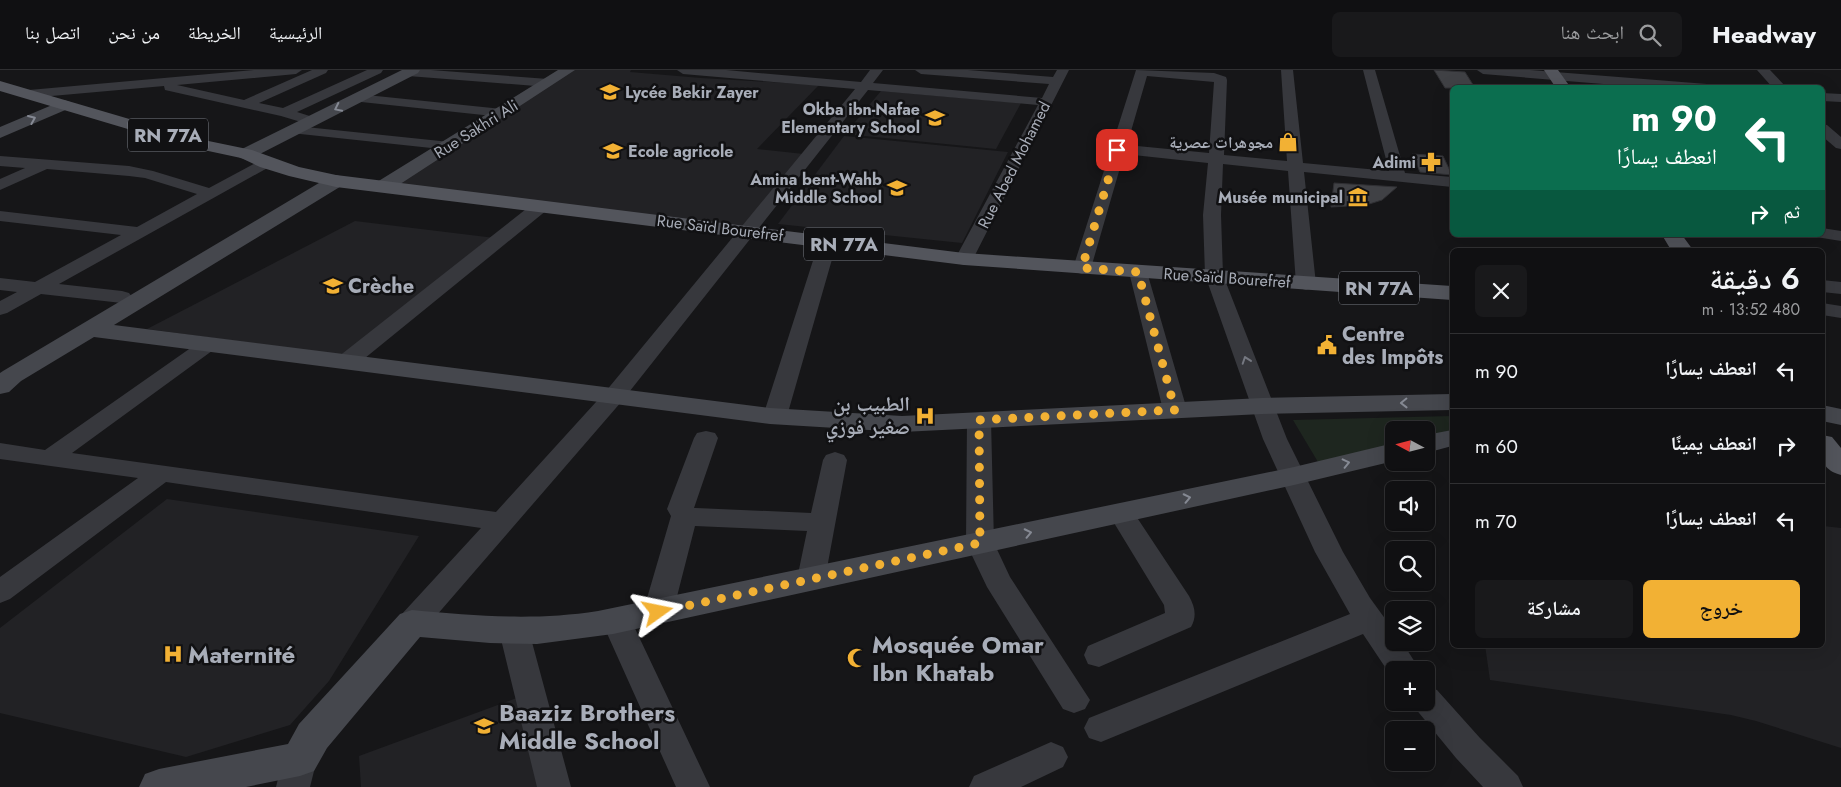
<!DOCTYPE html>
<html lang="ar">
<head>
<meta charset="utf-8">
<style>
	body { margin:0; font-family:Jost,"Noto Naskh Arabic",sans-serif; background:#19191b; color:#f1f3f6; direction:rtl; height:100vh; display:flex; flex-direction:column; font-size:19px; white-space:nowrap }
	* { box-sizing:border-box; margin:0 }
	p { font-size:16px; color:#9c9d9f }
	.icon { flex:none; width:28px; height:28px; fill:none; stroke:currentColor; stroke-width:2; stroke-linecap:round; stroke-linejoin:round }
	.map { position:relative; flex:1; overflow:hidden; direction:ltr }
	.side { position:absolute; left:1450px; top:178px; width:375px; height:400px; display:flex; flex-direction:column; background:#101012; border-radius:8px; box-shadow:0 5px 20px #0002,0 0 0 1px #303032; direction:rtl }
	.side>* { flex:none }
	.hud { position:absolute; left:1450px; top:15px; width:375px; height:152px; border-radius:8px; box-shadow:0 5px 20px #0002,0 0 0 1px #303032; direction:rtl; background:#0b6e4f; color:#fff; overflow:hidden }
	.needle { width:32px; rotate:277deg }
	.tools { position:absolute; left:1385px; top:351px; display:grid; gap:10px }
	.tools a { display:grid; place-items:center; width:50px; height:50px; border-radius:8px; background:#101012; box-shadow:0 5px 20px #0002,0 0 0 1px #303032; font-size:25px }
	.pin { position:absolute; display:grid; place-items:center; width:42px; height:42px; color:#fff; margin:-21px; border-radius:10px; box-shadow:0 2px 8px #0006 }
	.me { position:absolute; width:55px; margin:-28px; rotate:78deg; stroke-linejoin:round; filter:drop-shadow(0 0 4px #0008) }
	.turn { display:flex; align-items:center; gap:18px; height:105px; padding:0 25px; font-size:22px }
	.turn .icon { width:65px; height:65px; stroke-width:2.5 }
	.turn b { display:block; font-size:35px; line-height:42px }
	.then { display:flex; align-items:center; height:48px; padding:0 25px; background:#0003; gap:10px; font-size:19px }
	.round { display:grid; place-items:center; flex:none; width:52px; height:52px; border-radius:8px; background:#19191b }
	.overview { display:flex; align-items:center; justify-content:space-between; height:85px; padding:0 25px }
	h1 { font-size:30px; font-weight:600; line-height:38px }
	.primary-button { display:flex; gap:10px; margin-top:auto; padding:10px 25px }
	.primary-button a { flex:1; height:58px; border-radius:8px; background:#f2b134; color:#111; font-size:20px; font-weight:600; line-height:58px; text-align:center }
	.primary-button a+a { background:#19191b; color:#f1f3f6 }
	ul { padding:0; list-style:none }
	li { display:flex; align-items:center; gap:15px; height:75px; padding:0 25px; border-top:1px solid #303032 }
	li div { flex:1 }
	li b { display:block; font-size:19px }
	li em { font-style:normal }
	header { display:flex; align-items:center; gap:30px; box-sizing:border-box; height:70px; padding:0 25px; background:#101012; border-bottom:1px solid #303032 }
	header strong { font-size:24px }
	nav { display:flex; gap:28px; margin-inline-start:auto; font-size:18px }
	.search { width:350px; height:45px; background:#19191b; display:flex; align-items:center; gap:12px; box-sizing:border-box; padding:0 18px; border-radius:8px; color:#9c9d9f; font-size:19px }
	.map>svg:first-child { display:block }
</style>
</head>
<body>
<header>
<strong>Headway</strong>
<div class="search"><svg class="icon" aria-label="search" viewBox="0 0 24 24"><circle cx="10" cy="10" r="6"/><path d="M15 15l6 6"/></svg>ابحث هنا</div>
<nav><a>الرئيسية</a><a>الخريطة</a><a>من نحن</a><a>اتصل بنا</a></nav>
</header>
<div class="map">
<svg width="1841" height="717" viewBox="0 0 1841 717">
	<rect width="100%" height="100%" fill="#161618"/>
	<!-- built -->
	<path fill="#222225" d="M573,0h58l-1,2 71,6 118,7 -62,64 47,5 -64,75 -345,-44z
		M881,21l140,12 -25,46 -151,-15z
		M844,66l164,16 -46,91 -184,-19z
		M355,151l140,17 -147,118 -201,-27z
		M167,429l252,37 -90,145 -39,44 -104,32 -186,-44v-85z
		M1823,456l18,2v220l-85,-27 -25,-6 -241,-35 -5,-35h337z
		M522,626l21,91h-182l-2,-31z"/>
	<!-- green -->
	<path fill="#1e261f" d="M1452,346v14l-26,7v-7h-32v14l-76,18 -25,-42z"/>
	<!-- building -->
	<path fill="#404145" stroke="#303034" d="M1434,0l31,2 10,16h-30z
		M1412,84l31,2 9,19 -32,-3z
		M1334,113l63,4 -15,13 -16,5 -35,2z"/>
	<g fill="none" stroke-linecap="round" stroke-linejoin="round">
		<!-- street -->
		<path fill="#37383d" fill-rule="evenodd" d="M254,0h48l-6,4 -119,11 67,15 68,-30h16l-2,3 -67,30 24,5 84,-38h16l-2,3 -84,39 19,6 2,3 -2,3 -5,1 -30,-9 -116,-26 -1,-4 -135,12 -7,-4 7,-4z
			M403,0h28l117,9 6,4 -6,4 -140,-11 -4,-1 -2,-3z
			M677,0h49l135,12 9,-12h13l-10,13 169,15 7,-14 -128,-10 -6,-4h53l85,7 4,-7h12l-96,189 -2,4 -7,2 -7,-2 -2,-4 83,-154 -170,-15 -246,311 -199,230 -11,3 -11,-3 -4,-8 4,-8 80,-87 -315,-46 -156,117 -10,4v-26l138,-99 -138,-19v-16l45,7 157,-110 7,-2 7,2 4,4 -4,4 -144,105 424,59 110,-121 249,-302 -172,-15z
			M1136,0l78,3 12,4 1,3 -3,75 63,6 -6,-91h12l10,93 86,8 -26,-101h12l30,103 47,4v10l-148,-15 12,112 -3,4 -7,2 -7,-2 -3,-4 -8,-113 -65,-7 -2,51 2,60 64,164 56,113 27,46 24,33v11h8l18,28h-26l-1,9 -30,-45 -262,108 -12,-4 -5,-10 5,-10 261,-104 -35,-62 -52,-113 -58,-164 -2,-60 5,-52 -84,-9 -33,114 -2,4 -7,2 -7,-2 -2,-4zM1147,6l67,6 -5,71 -82,-8z
			M1477,0h53l177,14 6,4h-61l-169,-14z
			M1757,0h13l17,18h-14z
			M1822,23l19,1v8l-19,-1z
			M357,24l145,15 7,4 -7,4 -150,-16 -2,-3 2,-3z
			M1822,54l5,1 14,12v12l-5,-1 -14,-12z
			M296,56l154,16 5,1 2,3 -2,3 -5,1 -159,-17 -2,-3 2,-3z
			M0,86l129,10 24,5 56,17 52,-28h10l3,3 -3,3 -212,118 63,7 7,2 3,4 -3,4 -7,2 -81,-9 -34,19 -7,2v-14l17,-9 -17,-2v-12l35,4 86,-47 -121,-14v-10l137,16 60,-33 -52,-16 -16,-2 -82,-7 -47,21v-11l25,-11 -25,-2z
			M541,131l6,1 2,4 -2,4 -193,157 -8,2 -8,-2 -3,-5 3,-5 197,-155z
			M1822,158l19,3v10l-25,-4 -1,-2h7z
			M828,167l6,1 3,4 -50,174 -4,5 -8,2 -8,-2 -4,-5 56,-174 3,-4z
			M1138,196l7,2 2,4 40,138 -4,5 -8,2 -8,-2 -4,-5 -34,-138 2,-4z
			M1822,210l19,2v12l-19,-2z
			M1822,233l19,3v12l-19,-3z
			M979,343l8,2 4,5 3,123 16,34 80,123 -5,9 -11,4 -11,-4 -76,-122 -21,-44 1,-123 4,-5z
			M706,361l9,2 3,5 -24,70h2l115,5 12,-53 3,-5 9,-3 9,3 3,5 -22,119 -4,7 -10,3 -10,-3 -4,-7 10,-48 -112,-5 -22,86 -5,8 -10,3 -10,-3 -5,-8 28,-96 -4,-7 27,-71 3,-5z
			M1121,434l9,3 59,89c6,11 8,20 2,31l-92,40 -11,-3 -4,-9 4,-9 77,-33 -1,-8 -56,-92 4,-6z
			M616,539l11,3 4,8 79,167h-34l-75,-167 4,-8z
			M514,550l11,3 4,8 42,156h-34l-38,-156 4,-8z
			M1426,616l11,4 43,48 38,38 5,11h-40l-27,-29 -41,-50 -3,-6h14z
			M1051,672l12,5 5,10 -5,10 -42,20h-52l5,-11z
			M300,674l12,5 5,10 -7,28h-34l7,-28 5,-10z"/>
		<!-- secondary -->
		<path fill="#45474d" fill-rule="evenodd" d="M402,0h18l-2,3 -166,85 -6,1 -6,-1 -3,-4 3,-4z
			M558,0h17l-184,120 -7,2 -7,-2 -2,-4 2,-4z
			M64,30l6,2 2,3 -2,3 -70,30v-11z
			M336,105l7,2 2,4 -2,4 -229,140 656,83 132,8 360,-18 190,-4v16l-190,4 -360,18 -132,-8 -676,-87 -73,44 -12,11 -9,2v-21l3,-2 326,-194z
			M1822,335l19,4v16l-19,-4z
			M1452,360v16l-26,7v-18z
			M1394,373v18l-100,24 -681,149 -76,10 -47,-1 -70,-6 -93,111 -13,23 -14,5 -54,11h-107l6,-13 14,-5 129,-25 11,-20 101,-110 12,-4c64,6 122,11 186,1l696,-144z"/>
		<!-- primary -->
		<path fill="#53555c" fill-rule="evenodd" d="M1544,0h14l13,18h-15z
			M0,11l194,57 58,12 47,17 37,8 628,78 488,33v14l-488,-35 -628,-78 -47,-11 -29,-9 -19,-9 -56,-12 -185,-55z
			M1662,165h20l11,15h-22z
			M1822,365l10,2 9,11v27c-23,-6 -19,-21 -19,-40z"/>
	</g>
	<!-- one-way arrows -->
	<defs><path id="oneway-chevron" d="M-2-3.5L2.5 0L-2 3.5" fill="none" stroke-width="1.6" stroke-linecap="round" stroke-linejoin="round" transform="scale(1.25)"/></defs>
	<g stroke="#858993">
		<use href="#oneway-chevron" transform="translate(338 38) rotate(154)"/>
		<use href="#oneway-chevron" transform="translate(32 49) rotate(-23)"/>
		<use href="#oneway-chevron" transform="translate(1404 333) rotate(179)"/>
		<use href="#oneway-chevron" transform="translate(1346 393) rotate(-13)"/>
		<use href="#oneway-chevron" transform="translate(1187 428) rotate(-12)"/>
		<use href="#oneway-chevron" transform="translate(1028 463) rotate(-12)"/>
	</g>
	<use stroke="#757881" href="#oneway-chevron" transform="translate(1246 290) rotate(-109)"/>
	<g fill="none" stroke-linecap="round" stroke-linejoin="round">
		<!-- route -->
		<path stroke="#f2b134" stroke-width="9" stroke-dasharray="0 16.2" d="M658,542l322,-69 -1,-123 196,-10 -37,-138 -56,-4 35,-118"/>
	</g>
	<!-- icons -->
	<defs>
		<symbol id="school-bare" viewBox="-9 -9 18 18"><path d="M0-5L7-2L0 1L-7-2ZM-4 1L0 2.5L4 1V4Q0 6-4 4Z" fill="#f2b134" stroke="#111113" stroke-width="2.5" paint-order="stroke"/></symbol>
		<symbol id="shop-bare" viewBox="-9 -9 18 18"><path d="M-5-2.5h2.3a2.7 3.5 0 0 1 5.4 0H5L5.5 6h-11ZM-1.5-2.5h3a1.5 2.3 0 0 0-3 0Z" fill="#f2b134" stroke="#111113" stroke-width="2.5" paint-order="stroke"/></symbol>
		<symbol id="university-bare" viewBox="-9 -9 18 18"><path d="M0-5L7-2L0 1L-7-2ZM-4 1L0 2.5L4 1V4Q0 6-4 4Z" fill="#f2b134" stroke="#111113" stroke-width="2.5" paint-order="stroke"/></symbol>
		<symbol id="pharmacy-bare" viewBox="-9 -9 18 18"><path d="M-2-6h4v4h4v4h-4v4h-4v-4h-4v-4h4Z" fill="#f2b134" stroke="#111113" stroke-width="2.5" paint-order="stroke"/></symbol>
		<symbol id="museum-bare" viewBox="-9 -9 18 18"><path d="M0-6L6-3V-2H-6V-3ZM-5-1h2V3h-2ZM-1-1h2V3h-2ZM3-1h2V3H3ZM-6 4H6V6H-6Z" fill="#f2b134" stroke="#111113" stroke-width="2.5" paint-order="stroke"/></symbol>
		<symbol id="civic-bare" viewBox="-9 -9 18 18"><path d="M-.6-6.5H3V-4.5H.6V-3L4-1V1h2V6H-6V1h2V-1L-.6-3ZM-1.2 2.5V6h2.4V2.5Z" fill="#f2b134" stroke="#111113" stroke-width="2.5" paint-order="stroke"/></symbol>
		<symbol id="hospital-bare" viewBox="-9 -9 18 18"><path d="M-5-5h3v3.5h4V-5h3V5h-3V1.5h-4V5h-3Z" fill="#f2b134" stroke="#111113" stroke-width="2.5" paint-order="stroke"/></symbol>
		<symbol id="mosque-bare" viewBox="-9 -9 18 18"><path d="M3.5-4.9A6 6 0 1 0 3.5 4.9A5 5 0 1 1 3.5-4.9Z" fill="#f2b134" stroke="#111113" stroke-width="2.5" paint-order="stroke"/></symbol>
	</defs>
	<g fill-rule="evenodd">
		<use href="#school-bare" x="596" y="8" width="28" height="28"/>
		<use href="#school-bare" x="921" y="34" width="28" height="28"/>
		<use href="#shop-bare" x="1274" y="58" width="28" height="28"/>
		<use href="#university-bare" x="599" y="67" width="28" height="28"/>
		<use href="#pharmacy-bare" x="1417" y="78" width="28" height="28"/>
		<use href="#school-bare" x="883" y="104" width="28" height="28"/>
		<use href="#museum-bare" x="1344" y="113" width="28" height="28"/>
		<use href="#school-bare" x="319" y="202" width="28" height="28"/>
		<use href="#civic-bare" x="1313" y="261" width="28" height="28"/>
		<use href="#hospital-bare" x="911" y="332" width="28" height="28"/>
		<use href="#hospital-bare" x="159" y="570" width="28" height="28"/>
		<use href="#mosque-bare" x="843" y="574" width="28" height="28"/>
		<use href="#school-bare" x="470" y="642" width="28" height="28"/>
	</g>
	<g text-anchor="middle" dominant-baseline="central" stroke-width="5" stroke-linejoin="round" paint-order="stroke">
		<!-- far-poi labels -->
		<g font-size="16" font-weight="bold" fill="#a8adb8" stroke="#111113" text-anchor="end">
			<text x="625" y="22" text-anchor="start">Lycée Bekir Zayer</text>
			<text x="920" y="39">Okba ibn-Nafae<tspan x="920" dy="18">Elementary School</tspan></text>
			<text x="1273" y="72">مجوهرات عصرية</text>
			<text x="628" y="81" text-anchor="start">Ecole agricole</text>
			<text x="1416" y="92">Adimi</text>
			<text x="882" y="109">Amina bent-Wahb<tspan x="882" dy="18">Middle School</tspan></text>
			<text x="1343" y="127">Musée municipal</text>
		</g>
		<!-- far-street labels -->
		<g font-size="16" fill="#a8adb8" stroke="#111113">
			<text transform="translate(476 59) rotate(-32)">Rue Sakhri Ali</text>
			<text transform="translate(1014 95) rotate(-63)">Rue Abed Mohamed</text>
			<text transform="translate(720 158) rotate(7)">Rue Saïd Bourefref</text>
			<text transform="translate(1227 208) rotate(4)">Rue Saïd Bourefref</text>
		</g>
		<!-- shield labels -->
		<g fill="#111113" stroke="#7b7e86" stroke-width="1">
			<rect x="128" y="48.5" width="80" height="33" rx="4"/>
			<rect x="804" y="157.5" width="80" height="33" rx="4"/>
			<rect x="1339" y="201.5" width="80" height="33" rx="4"/>
		</g>
		<g font-size="19" font-weight="bold" fill="#a8adb8">
			<text x="168" y="65">RN 77A</text>
			<text x="844" y="174">RN 77A</text>
			<text x="1379" y="218">RN 77A</text>
		</g>
		<!-- poi labels -->
		<g font-size="20" font-weight="bold" fill="#a8adb8" stroke="#111113" text-anchor="start">
			<text x="348" y="216">Crèche</text>
			<text x="1342" y="264">Centre<tspan x="1342" dy="23">des Impôts</tspan></text>
			<text x="910" y="334" text-anchor="end">الطبيب بن<tspan x="910" dy="23">صغير فوزي</tspan></text>
		</g>
		<!-- near-poi labels -->
		<g font-size="24" font-weight="bold" fill="#a8adb8" stroke="#111113" text-anchor="start">
			<text x="872" y="574">Mosquée Omar<tspan x="872" dy="28">Ibn Khatab</tspan></text>
			<text x="188" y="584">Maternité</text>
			<text x="499" y="642">Baaziz Brothers<tspan x="499" dy="28">Middle School</tspan></text>
		</g>
	</g>
</svg>
<div class="tools">
<a><svg class="needle" viewBox="-14 -14 28 28"><path d="M0-13l5 13h-10z" fill="#e53935"/><path d="M0 13l5-13h-10z" fill="#9c9d9f"/></svg></a>
<a><svg class="icon" aria-label="sound" viewBox="0 0 24 24"><path d="M4 9h4l5-4v14l-5-4H4zM17 9q2 3 0 6"/></svg></a>
<a><svg class="icon" aria-label="search" viewBox="0 0 24 24"><circle cx="10" cy="10" r="6"/><path d="M15 15l6 6"/></svg></a>
<a><svg class="icon" aria-label="layers" viewBox="0 0 24 24"><path d="M12 4l9 5-9 5-9-5zM3 14l9 5 9-5"/></svg></a>
<a>+</a>
<a>−</a>
</div>
<div class="pin" style="left:1117px;top:80px;background:#d93025"><svg class="icon" aria-label="arrive" viewBox="0 0 24 24"><path d="M6 21V4h12l-3 4 3 4H6"/></svg></div>
<svg class="me" style="left:658px;top:542px" viewBox="-20 -20 40 40"><path d="M0-17L14 15 0 8-14 15z" fill="#f2b134" stroke="#fff" stroke-width="4"/></svg>
<div class="hud">
<div class="turn"><svg class="icon" aria-label="left" viewBox="0 0 24 24"><path d="M17 20v-9H6M10 6l-5 5 5 5"/></svg><div><b>90 m</b>انعطف يسارًا</div></div>
<div class="then">ثم<svg class="icon" aria-label="right" viewBox="0 0 24 24"><path d="M7 20v-9h11M14 6l5 5-5 5"/></svg></div>
</div>
<section class="side">
<div class="overview"><div><h1>6 دقيقة</h1><p>480 m · 13:52</p></div><a class="round"><svg class="icon" aria-label="close" viewBox="0 0 24 24"><path d="M6 6l12 12M18 6L6 18"/></svg></a></div>
<ul>
<li><svg class="icon" aria-label="left" viewBox="0 0 24 24"><path d="M17 20v-9H6M10 6l-5 5 5 5"/></svg><div><b>انعطف يسارًا</b></div><em>90 m</em></li>
<li><svg class="icon" aria-label="right" viewBox="0 0 24 24"><path d="M7 20v-9h11M14 6l5 5-5 5"/></svg><div><b>انعطف يمينًا</b></div><em>60 m</em></li>
<li><svg class="icon" aria-label="left" viewBox="0 0 24 24"><path d="M17 20v-9H6M10 6l-5 5 5 5"/></svg><div><b>انعطف يسارًا</b></div><em>70 m</em></li>
</ul>
<div class="primary-button"><a>خروج</a><a>مشاركة</a></div>
</section>
</div>
</body>
</html>
